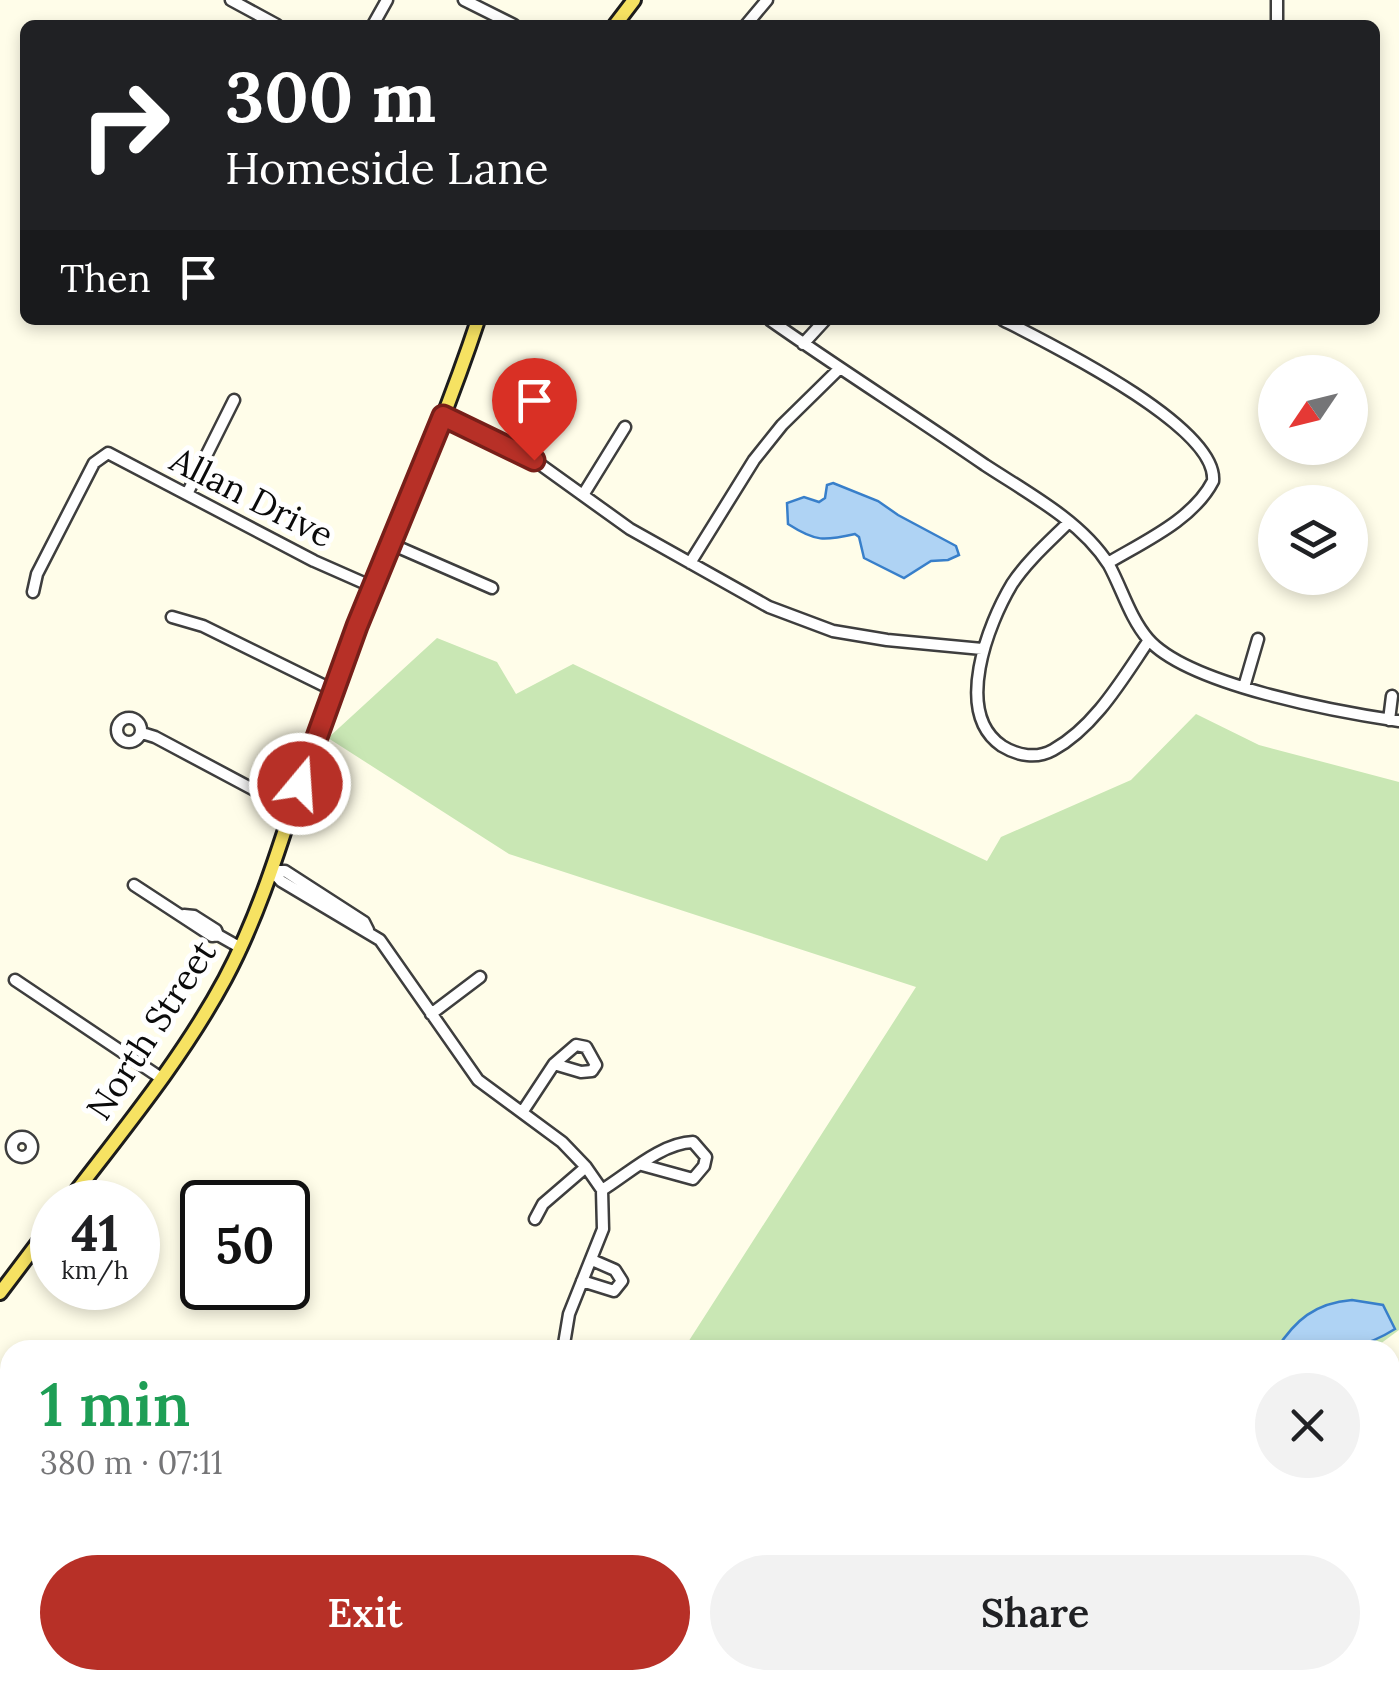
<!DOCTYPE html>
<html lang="en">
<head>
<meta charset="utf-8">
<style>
	body { margin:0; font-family:Lora,serif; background:#f2f2f2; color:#202124; height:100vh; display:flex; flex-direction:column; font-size:38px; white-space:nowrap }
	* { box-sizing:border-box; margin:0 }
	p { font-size:32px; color:#757577 }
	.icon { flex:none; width:55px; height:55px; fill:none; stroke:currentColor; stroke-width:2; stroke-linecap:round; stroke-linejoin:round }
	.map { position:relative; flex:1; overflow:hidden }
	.panel { position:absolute; left:0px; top:1340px; width:1400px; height:350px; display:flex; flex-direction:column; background:#fff; border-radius:30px 30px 0 0; box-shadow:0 5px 15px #0003 }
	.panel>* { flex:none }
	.guide { position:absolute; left:20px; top:20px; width:1360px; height:305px; border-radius:15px; box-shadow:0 5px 15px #0003; background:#202124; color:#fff; overflow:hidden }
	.needle { width:65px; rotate:235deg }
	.buttons { position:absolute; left:1258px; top:355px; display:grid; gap:20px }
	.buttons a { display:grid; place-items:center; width:110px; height:110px; border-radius:50%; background:#fff; box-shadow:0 5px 15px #0003; font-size:50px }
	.speed { position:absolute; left:30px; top:1180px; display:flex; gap:20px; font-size:50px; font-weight:700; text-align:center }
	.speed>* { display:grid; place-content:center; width:130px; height:130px; border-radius:50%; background:#fff; box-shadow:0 5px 15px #0003; line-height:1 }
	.speed small { font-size:25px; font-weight:400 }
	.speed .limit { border:5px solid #111; border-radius:15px; background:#fff; color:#111 }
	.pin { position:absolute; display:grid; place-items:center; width:85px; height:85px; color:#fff; margin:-102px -42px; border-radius:50% 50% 50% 0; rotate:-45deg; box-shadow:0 0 10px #0007 }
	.pin .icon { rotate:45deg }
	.me { position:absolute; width:110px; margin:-55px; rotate:18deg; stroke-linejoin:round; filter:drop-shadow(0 0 8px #0008) }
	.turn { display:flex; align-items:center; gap:35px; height:210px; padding:0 40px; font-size:45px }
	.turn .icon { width:130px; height:130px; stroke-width:2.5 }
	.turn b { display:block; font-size:70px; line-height:85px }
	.then { display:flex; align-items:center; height:95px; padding:0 40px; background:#0003; gap:20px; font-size:38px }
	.round { display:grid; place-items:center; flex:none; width:105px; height:105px; border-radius:52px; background:#f2f2f2 }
	.summary { display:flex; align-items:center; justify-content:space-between; height:170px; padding:0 40px }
	h1 { font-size:60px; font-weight:600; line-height:75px; color:#1e9e55 }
	.primary-button { display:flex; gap:20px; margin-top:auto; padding:20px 40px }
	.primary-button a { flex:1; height:115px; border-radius:60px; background:#b73027; color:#fff; font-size:40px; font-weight:600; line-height:115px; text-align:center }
	.primary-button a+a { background:#f2f2f2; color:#202124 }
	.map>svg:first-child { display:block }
</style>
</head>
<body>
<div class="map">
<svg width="1399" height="1690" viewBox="0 0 1399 1690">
	<rect width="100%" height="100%" fill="#fffde9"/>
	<!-- green -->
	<path fill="#c9e7b4" d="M437,638l60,24 19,32 57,-30 414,197 14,-24 130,-57 65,-66 63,31 140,37v548l-27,20h-689l233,-363 -407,-133 -181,-116z"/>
	<!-- water -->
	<path fill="#afd3f4" stroke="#387fca" stroke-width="2.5" d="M833,483l45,18 20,14 58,31 3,9 -11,5 -17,1 -27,17 -40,-20 -5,-21 -4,-3c-31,7 -39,8 -67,-10l-1,-21 17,-6 15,5 6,-4 2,-13z
		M1352,1300l31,5 12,24c-29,18 -45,20 -78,14l-9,7h-32c19,-30 39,-47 76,-50z"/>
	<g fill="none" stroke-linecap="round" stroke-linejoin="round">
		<defs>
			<path id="minor" d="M231,0l46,25
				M464,0l50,25
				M373,25l14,-25
				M746,25l21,-25
				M1277,25v-25
				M770,320c71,50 144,96 215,145 26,17 52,32 77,51 17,13 35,30 47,49 13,24 21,53 39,74 40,46 190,73 251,82
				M1003,320c45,23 215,106 210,161 -20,39 -70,61 -105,82
				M803,344l22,-24
				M443,416l91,44 96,69 139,78 64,24 54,9 95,9
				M187,494l47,-94
				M583,495l42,-68
				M1069,522c-19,19 -42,39 -57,62 -24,40 -59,129 -10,162 16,10 35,13 51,4 42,-23 70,-72 96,-110
				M391,544l101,44
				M690,563l64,-103 28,-35 57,-56
				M33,592l4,-18 57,-111 14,-10 206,108 59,26
				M172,617l31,9 130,64
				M1244,687l14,-48
				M117 730a12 12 0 1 1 24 0a12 12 0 1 1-24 0Z
				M1389,720l3,-24
				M142,733l13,4 137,73
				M272,871l9,10 99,59 98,140 84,62 24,25 16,23 1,39 -34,85 -6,36
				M272,871h13l79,51 4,8
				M134,885l78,51 6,-1 23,13
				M184,915l10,1 22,14 2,5
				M15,980l146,98
				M431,1014l49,-37
				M523,1111l31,-47 22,-19 10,2 10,18 -4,6 -11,1 -27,-8
				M12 1147a10 10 0 1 1 20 0a10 10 0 1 1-20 0Z
				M602,1190c26,-16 59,-47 91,-48l13,15 -2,9 -11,13 -51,-14
				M535,1219l8,-15 43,-37
				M582,1281l32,10 8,-10 -7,-11 -23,-10
				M0,1398l10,5
				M1390,1486l9,-14
				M1187,1680l24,10
				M768,1690l4,-10
				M1257,1690l6,-10"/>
			<path id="major" d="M615,25l19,-25
				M68,1202c55,-72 114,-143 157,-223 47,-88 68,-185 103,-277 48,-128 107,-252 150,-382
				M0,1293l52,-69"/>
		</defs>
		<!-- minor casing -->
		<use href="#minor" stroke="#3e3e3e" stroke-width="15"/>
		<!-- major casing -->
		<use href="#major" stroke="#1c1c1c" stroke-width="18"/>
		<!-- minor -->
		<use href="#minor" stroke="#fff" stroke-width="10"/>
		<!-- major -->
		<use href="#major" stroke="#f6e262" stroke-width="12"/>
	</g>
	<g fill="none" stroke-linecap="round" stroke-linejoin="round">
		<defs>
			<path id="route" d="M300,784l57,-158 86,-210 91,44"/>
		</defs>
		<!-- route casing -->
		<use href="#route" stroke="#771f19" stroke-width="25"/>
		<!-- route -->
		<use href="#route" stroke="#b73027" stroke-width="18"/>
	</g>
	<g text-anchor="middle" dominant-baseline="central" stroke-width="10" stroke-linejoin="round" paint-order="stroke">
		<!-- street labels -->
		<g font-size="35" fill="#0b0b0b" stroke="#fff">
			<text transform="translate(252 497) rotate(27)">Allan Drive</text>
			<text transform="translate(151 1030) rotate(-57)">North Street</text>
		</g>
	</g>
</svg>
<div class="buttons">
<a><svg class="needle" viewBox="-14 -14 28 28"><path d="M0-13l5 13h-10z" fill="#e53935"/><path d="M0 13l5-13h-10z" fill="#757577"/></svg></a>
<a><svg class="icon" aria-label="layers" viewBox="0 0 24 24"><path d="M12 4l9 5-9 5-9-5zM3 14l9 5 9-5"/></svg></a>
</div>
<div class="speed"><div>41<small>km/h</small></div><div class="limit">50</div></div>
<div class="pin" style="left:534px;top:460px;background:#d93025"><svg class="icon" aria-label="arrive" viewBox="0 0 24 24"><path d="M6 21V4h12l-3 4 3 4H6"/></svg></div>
<svg class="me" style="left:300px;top:784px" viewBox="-20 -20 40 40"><circle r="17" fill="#b73027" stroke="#fff" stroke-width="3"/><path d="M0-11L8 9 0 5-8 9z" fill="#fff"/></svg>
<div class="guide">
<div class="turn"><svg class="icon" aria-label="right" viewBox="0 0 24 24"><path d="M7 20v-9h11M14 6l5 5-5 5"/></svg><div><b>300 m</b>Homeside Lane</div></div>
<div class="then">Then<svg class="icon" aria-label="arrive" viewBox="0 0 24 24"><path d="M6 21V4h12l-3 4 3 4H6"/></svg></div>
</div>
<section class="panel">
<div class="summary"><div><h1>1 min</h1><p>380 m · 07:11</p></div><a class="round"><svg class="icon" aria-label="close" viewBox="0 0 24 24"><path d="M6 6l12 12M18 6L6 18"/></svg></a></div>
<div class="primary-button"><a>Exit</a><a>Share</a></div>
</section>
</div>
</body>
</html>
